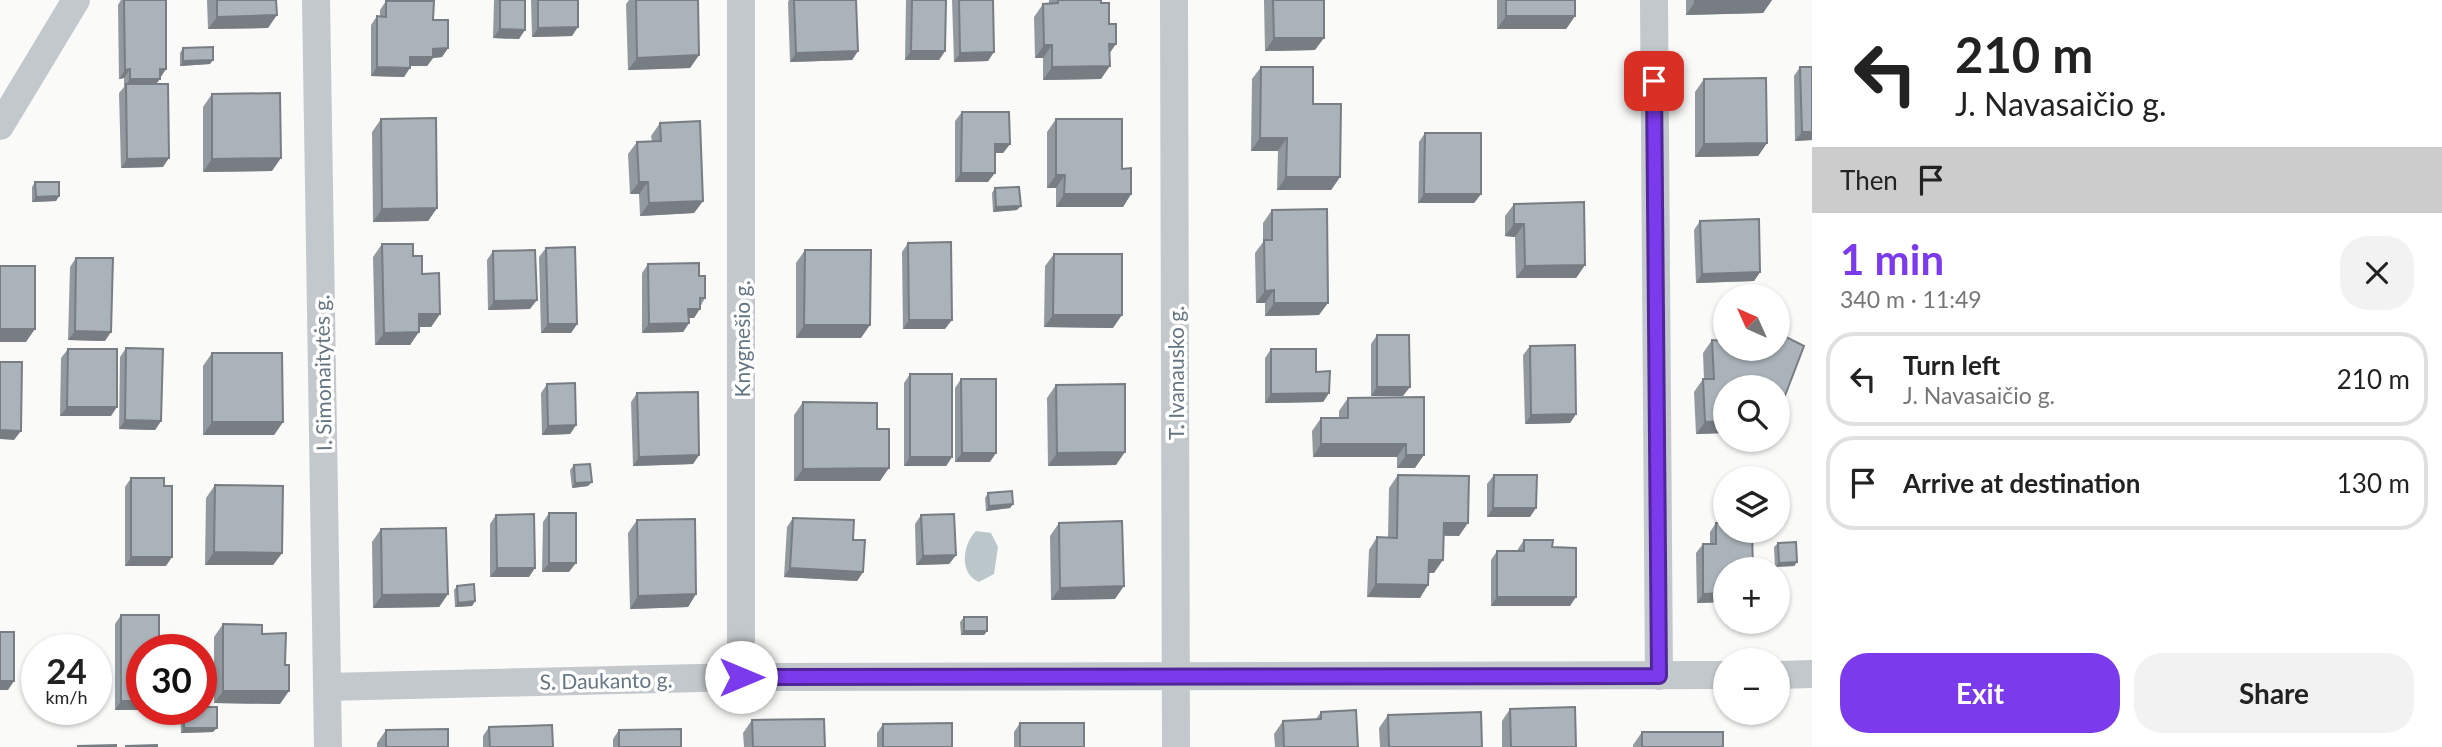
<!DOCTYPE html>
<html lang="en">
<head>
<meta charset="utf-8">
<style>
	body { margin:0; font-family:Lato,sans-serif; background:#f2f2f2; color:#222; height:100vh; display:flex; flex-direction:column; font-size:26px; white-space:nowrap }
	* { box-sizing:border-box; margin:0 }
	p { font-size:23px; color:#767676 }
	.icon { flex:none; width:38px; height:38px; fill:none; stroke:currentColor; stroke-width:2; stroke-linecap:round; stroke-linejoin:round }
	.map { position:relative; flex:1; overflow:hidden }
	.panel { display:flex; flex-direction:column; background:#fff; width:630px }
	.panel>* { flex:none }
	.hud { background:#fff; color:#222; overflow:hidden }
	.needle { width:46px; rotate:315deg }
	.fabs { position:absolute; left:1713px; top:284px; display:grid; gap:14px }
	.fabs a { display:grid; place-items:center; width:77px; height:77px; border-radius:50%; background:#fff; box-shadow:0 2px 5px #0004; font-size:35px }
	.speed { position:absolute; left:21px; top:634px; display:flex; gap:14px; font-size:35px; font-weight:700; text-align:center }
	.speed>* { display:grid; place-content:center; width:91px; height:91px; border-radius:50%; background:#fff; box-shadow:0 2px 5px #0004; line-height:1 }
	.speed small { font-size:18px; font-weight:400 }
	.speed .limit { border:10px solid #d22; background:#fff; color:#111 }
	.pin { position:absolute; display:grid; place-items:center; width:60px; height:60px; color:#fff; margin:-30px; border-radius:14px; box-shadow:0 4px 10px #0006 }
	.me { position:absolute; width:77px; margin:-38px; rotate:90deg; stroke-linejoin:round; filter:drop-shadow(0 0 5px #0008) }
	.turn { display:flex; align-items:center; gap:24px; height:147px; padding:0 28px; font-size:32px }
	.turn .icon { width:91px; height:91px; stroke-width:2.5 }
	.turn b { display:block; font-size:49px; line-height:60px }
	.then { display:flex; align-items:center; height:66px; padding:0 28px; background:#0003; gap:14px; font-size:26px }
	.round { display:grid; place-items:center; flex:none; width:74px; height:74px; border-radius:28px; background:#f2f2f2 }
	.overview { display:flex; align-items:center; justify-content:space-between; height:119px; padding:0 28px }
	h1 { font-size:42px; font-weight:700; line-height:52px; color:#7c3aed }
	.action { display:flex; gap:14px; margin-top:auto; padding:14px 28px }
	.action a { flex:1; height:80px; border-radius:28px; background:#7c3aed; color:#fff; font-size:28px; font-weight:700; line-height:80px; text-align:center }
	.action a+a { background:#f2f2f2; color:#222 }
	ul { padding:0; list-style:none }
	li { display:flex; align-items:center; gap:21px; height:94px; margin:0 14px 10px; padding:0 14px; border:4px solid #e0e0e0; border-radius:28px }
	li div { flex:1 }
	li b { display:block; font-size:26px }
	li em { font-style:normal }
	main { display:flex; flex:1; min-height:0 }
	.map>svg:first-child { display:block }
</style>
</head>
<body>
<main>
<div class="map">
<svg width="1812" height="747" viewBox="0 0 1812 747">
	<rect width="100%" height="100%" fill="#fafaf8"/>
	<!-- water -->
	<path fill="#bbc7cb" d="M976,531l15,2 7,14 -4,27 -15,8c-20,-8 -17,-37 -3,-51z"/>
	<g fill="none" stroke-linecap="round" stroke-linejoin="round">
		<!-- minor -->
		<path stroke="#c3c8cc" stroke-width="28" d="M316,0l12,747
			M1174,0l2,747
			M1654,0l5,676
			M0,126l76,-126
			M1778,675l34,-1
			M741,677v-677
			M327,687l414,-10 985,-2"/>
	</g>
	<!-- wall -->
	<path fill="#929a9f" d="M121,0h45v69l-10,15 7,83 -42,1 -2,-75 5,-6v-9l-5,1 -1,-74z
		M207,0h69l-8,28 -60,1z
		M494,0h31l-6,39 -26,-1z
		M531,0h47l-6,36 -40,1z
		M629,0h69l1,55 -9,13 -62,2 -2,-66z
		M789,0h67l2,51 -6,9 -62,2 -2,-60z
		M906,0h40l-1,51 -6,9h-34z
		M952,0h41l-5,61 -34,1z
		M1049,0h52l8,53 -8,26 -58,1v-22h-8l-1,-41 9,-13h6z
		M1264,0h60l-9,50 -50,1z
		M1497,0h78v16l-9,13h-69z
		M1686,0h86l-9,13 -77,2z
		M386,1l47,19 15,28 -6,9 -9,1 -6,8h-17l-6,11 -33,-1v-51l6,-9h3v-6z
		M183,48l27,16 -30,2v-13z
		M1261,67l52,37 27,73 -9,13h-54l1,-39h-27l1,-72z
		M1800,67l12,73 -17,1 -1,-65z
		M1704,79l63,64 -9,13 -63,1v-65z
		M212,94l60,77 -69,1v-65z
		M962,112l48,32 -7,9h-8l-7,29h-33v-61z
		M381,119l56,89 -9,13 -55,1 -1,-90z
		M1056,119l66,50 9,25 -8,13h-67v-19h-9v-56z
		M660,123l43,78 -9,12 -54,3 -1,-22h-9l-2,-40 9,-12 15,-1 -1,-5z
		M1425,133l56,61 -7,9h-56l1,-61z
		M35,182l24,14 -3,5 -24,1v-15z
		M995,188l22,22 -24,2 -1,-19z
		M1514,204l71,61 -9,13h-60l-1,-41 -10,-1v-20z
		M1272,210l47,105 -54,1v-13h-9l-1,-50 8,-11v-19z
		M1700,221l60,51 -6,9 -58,2 -2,-53z
		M908,243l37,86h-42l-1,-77z
		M382,244l31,12 27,58 -9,13h-12l-9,18h-35l-2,-88z
		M546,248l31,76 -6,9h-30l-2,-76z
		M805,250l56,88h-65v-75z
		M493,251l37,58 -42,1 -1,-50z
		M1054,254l59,74 -69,-1 1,-61z
		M76,258l29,83 -37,-1 2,-73z
		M648,264l51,12 6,22 -11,20h-5v5l-6,9 -41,1v-60z
		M1377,335l26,61h-32v-52z
		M1712,340l14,47v46l-30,1 -2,-42 9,-13h1l-1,-26z
		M1530,346l46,68 -6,9 -45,1 -2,-69z
		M126,348l35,73 -6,9 -36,-1 1,-72z
		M68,349l43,67h-51l1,-58z
		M1271,349l45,23 13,21 -6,9 -58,1v-45z
		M212,353l71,69 -9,13h-71v-69z
		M910,374l42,83 -6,9h-42v-83z
		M961,379l29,83h-35v-74z
		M547,384l29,41 -6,9 -28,1 -1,-42z
		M1056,385l60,80 -68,1 -1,-68z
		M637,393l62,62 -6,9 -60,2 -2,-64z
		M1424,397l-9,71h-18v-11h-84l-1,-26 9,-13h18v-7l9,-13z
		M803,402l74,27 3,52h-86v-66z
		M574,465l14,21 -16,2 -2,-18z
		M1398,475l61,61h-16l-9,37h-5l-9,25 -53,-1 2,-47 8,-13 11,1 1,-50z
		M1494,475l36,42h-43v-33z
		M131,478l35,88h-41v-79z
		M215,485l67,68 -9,12h-68l1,-67z
		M988,493l25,11 -3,4 -24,3 -1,-13z
		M549,513l20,59h-27l1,-50z
		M496,515l33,62h-39v-53z
		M921,515l35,40 -7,9 -33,1 -1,-41z
		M793,518l60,22 10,32 -6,9 -73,-4 3,-50z
		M637,520l59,74 -8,13 -58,2 -2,-76z
		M1059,523l56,76 -64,1 -1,-64z
		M1716,523l10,46v33l-29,1 -1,-50 7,-9h7v-12z
		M381,529l67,65 -9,13 -66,1 -1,-66z
		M1524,540l28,7 18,59h-79v-46l6,-9h21v-2z
		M1778,543l19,19 -3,4 -19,1 -1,-20z
		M457,586l18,15 -3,5 -17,1 -1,-17z
		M121,615l21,94h11l-1,1h-37v-86z
		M964,617l23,14 -3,4h-23l-1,-13z
		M223,624l39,10 18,70 -66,-1v-66z
		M183,709h18l12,23 -32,1 -1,-21z
		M1510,709l66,38h-74v-26z
		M1321,712l37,35h-83l-1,-13 9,-13 33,-2z
		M1388,715l94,32h-102l-1,-19z
		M752,720l73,27h-81l-1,-14z
		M1020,723l64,24h-70v-15z
		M883,724l69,23h-75v-14z
		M489,727l64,20h-70v-11z
		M386,730l62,17h-71v-4z
		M619,730l62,17h-68v-8z
		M1642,732l81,15h-90v-2z"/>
	<!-- shaded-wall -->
	<path fill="#777d82" d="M1772,0l-9,13 -77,2 9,-13z
		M277,15l-9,13 -60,1 9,-12z
		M1506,16h69l-9,13h-69z
		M578,27l-6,9 -40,1 6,-9z
		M500,29l25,1 -6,9 -26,-1z
		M1274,38h50l-9,12 -50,1z
		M1109,44h7l-9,13z
		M1044,45h8l-9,13h-8z
		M448,48l-6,9 -9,1 -6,8h-24l7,-9 23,-8z
		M858,51l-6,9 -62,2 6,-9z
		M911,51h34l-6,9h-34z
		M994,52l-6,9 -34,1 6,-9z
		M699,55l-9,13 -62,2 9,-12z
		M213,60l-3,4 -30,2 3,-5z
		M1110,66l-9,13 -58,1 9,-13z
		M377,67l33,1 -6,9 -33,-1z
		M130,69l-6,9 -5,1 6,-9z
		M160,69h6l-6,9z
		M130,79h30l-7,9 -27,-3z
		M1802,132h10v8l-17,1z
		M1260,138h27l-9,13h-27z
		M1767,143l-9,13 -63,1 9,-13z
		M995,144h15l-7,9h-14z
		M169,158l-6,9 -42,1 6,-9z
		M281,158l-9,13 -69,1 9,-13z
		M961,173h34l-7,9h-33z
		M1056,175h9l-9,13h-9z
		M1286,177h54l-9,13h-54z
		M639,182h9l-9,12h-9z
		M1064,194h67l-8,13h-67z
		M1424,194h57l-7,9h-56z
		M59,196l-3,5 -24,1 4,-5z
		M703,201l-9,12 -54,3 9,-13z
		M1021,206l-4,4 -24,2 3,-5z
		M437,208l-9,13 -55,1 9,-13z
		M1514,224h10l-9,13 -10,-1z
		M1585,265l-9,13h-60l9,-12z
		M1760,272l-6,9 -58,2 6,-9z
		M1274,290l-9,13h-9l9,-12z
		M537,300l-7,9 -42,1 6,-9z
		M1274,303h54l-9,12 -54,1z
		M688,309h12l-6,9h-12z
		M419,314h21l-9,13h-21z
		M1053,315h69l-9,13 -69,-1z
		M909,320h43l-7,9h-42z
		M689,323l-6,9 -41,1 7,-9z
		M548,324h29l-6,9h-30z
		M804,325h66l-9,13h-65z
		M0,329h35l-9,13h-26z
		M75,331l36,1 -6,9 -37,-1z
		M419,332l-9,13h-35l9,-12z
		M1377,387h33l-7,9h-32z
		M1329,393l-6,9 -58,1 6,-9z
		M67,407h50l-6,9h-51z
		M1576,414l-6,9 -45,1 6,-9z
		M125,420l36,1 -6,9 -36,-1z
		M1726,421v12l-30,1 9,-12z
		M212,422h71l-9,13h-71z
		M576,425l-6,9 -28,1 6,-9z
		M0,430l21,1 -7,9 -14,-1z
		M1321,444h85l-9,13h-84z
		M1125,452l-9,13 -68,1 9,-13z
		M962,453h34l-6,9h-35z
		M699,455l-6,9 -60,2 6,-9z
		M1406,455h18l-9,13h-18z
		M910,457h42l-6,9h-42z
		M889,468l-9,13h-86l9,-12z
		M592,482l-4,4 -16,2 3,-5z
		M1013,504l-3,4 -24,3 3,-5z
		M1493,508h43l-6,9h-43z
		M1444,523h24l-9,13 -24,-1z
		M214,552l68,1 -9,12h-68z
		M956,555l-7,9 -33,1 7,-9z
		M131,557h41l-6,9h-41z
		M1429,560h14l-9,13h-14z
		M1797,562l-3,4 -19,1 4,-4z
		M549,563h27l-7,9h-27z
		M497,568h38l-6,9h-39z
		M790,568l73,4 -6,9 -73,-4z
		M1376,584l52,1 -8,13 -53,-1z
		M1124,586l-9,13 -64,1 9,-12z
		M1726,593v9l-29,1 6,-9z
		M448,594l-9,13 -66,1 9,-13z
		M696,594l-8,13 -58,2 8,-13z
		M1497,597h79l-6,9h-79z
		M475,601l-3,5 -17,1 3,-4z
		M964,631h23l-3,4h-23z
		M0,681h14l-6,9h-8z
		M223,691h66l-9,13 -66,-1z
		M121,701h21v8h11l-1,1h-37z
		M184,728h33l-4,4 -32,1z"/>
	<!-- building -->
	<path fill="#aab3b9" stroke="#777d82" stroke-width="2" d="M124,0h42v69h-6v10h-30v-10l-5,1z
		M217,0h59l1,15 -60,2z
		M500,0h25v30l-25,-1z
		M538,0h40v27l-40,1z
		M636,0h62l1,55 -62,3z
		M794,0h62l2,51 -62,2z
		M912,0h34l-1,51h-34z
		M959,0h34l1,52 -34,1z
		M1058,0h43v3h8v21h7v20h-7l1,22 -58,1v-22h-8l-1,-41 15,-1z
		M1273,0h51v38h-50z
		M1506,0h69v16h-69z
		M1695,0h71l-71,2z
		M386,1h48l-1,19h15v28l-15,1v8h-23v11l-33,-1v-51l9,1z
		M213,47v13l-30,1v-13z
		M1261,67h52v37h28l-1,73h-54l1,-39h-27z
		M1800,67h12v65h-10z
		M1766,78l1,65 -63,1v-65z
		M126,84h42l1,74 -42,1z
		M280,93l1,65 -69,1v-65z
		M962,112h47l1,32h-15v29h-34z
		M436,118l1,90 -55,1 -1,-90z
		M1056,119h66v50l9,-1v26h-67l1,-19h-9z
		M700,121l3,80 -54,2 -1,-21h-9l-2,-40 24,-1 -1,-18z
		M1425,133h56v61h-57z
		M35,182h24v14l-23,1z
		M1019,187l2,19 -25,1 -1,-19z
		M1584,202l1,63 -60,1 -1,-42h-10v-20z
		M1327,209l1,94h-54v-13l-9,1 -1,-51h8v-30z
		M1759,219l1,53 -58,2 -2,-53z
		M951,242l1,78h-43l-1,-77z
		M382,244h31v12h9v18l17,-1 1,41h-21v18l-35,1z
		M575,247l2,77h-29l-2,-76z
		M535,250l2,50 -43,1 -1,-50z
		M805,250h66l-1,75h-66z
		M1054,254h68v61h-69z
		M76,258h37l-2,74 -36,-1z
		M699,263v13h6v22h-5v11h-12l1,14 -40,1 -1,-60z
		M0,266h35v63h-35z
		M1778,333l26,13 -26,68v-27h-52v34l-21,1 -2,-43h11l-2,-39 14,1v7h52z
		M1377,335h32l1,52h-33z
		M1575,345l1,69 -45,1 -1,-69z
		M126,348l37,1 -2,72 -36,-1z
		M68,349h49v58h-50z
		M1271,349h45v23l14,-1 -1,22 -58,1z
		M212,353h70l1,69h-71z
		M0,362h22l-1,69 -21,-1z
		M910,374h42v83h-42z
		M961,379h35v74h-34z
		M575,383l1,42 -28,1 -1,-42z
		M1125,384v68l-68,1 -1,-68z
		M698,392l1,63 -60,2 -2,-64z
		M1424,397v58h-18v-11h-85v-26h27v-20z
		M803,402l74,1v26h12v39l-86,1z
		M590,464l2,18 -17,1 -1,-18z
		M1398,475l71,1 -1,47h-24l-1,37h-14l-1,25 -52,-1 1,-47 20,1z
		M1494,475h43l-1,33h-43z
		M131,478h33v8h8v71h-41z
		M215,485l68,1 -1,67 -68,-1z
		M1012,491l1,13 -24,2 -1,-13z
		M549,513h27v50h-27z
		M534,514l1,54h-38l-1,-53z
		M954,514l2,41 -33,1 -2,-41z
		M793,518l61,2 -1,20h12l-2,32 -73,-4z
		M695,519l1,75 -58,2 -1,-76z
		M1122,521l2,65 -64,2 -1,-65z
		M1716,523h10v7h26l1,39h-27v24l-23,1v-50h13z
		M446,528l2,66 -66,1 -1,-66z
		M1524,540h29l-1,7 24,1v49h-79v-46h27z
		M1796,542l1,20 -18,1 -1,-20z
		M474,584l1,17 -17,2 -1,-17z
		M121,615h38v34h-17v52h-21z
		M964,617h23v14h-23z
		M223,624l39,1v9l24,-1 -1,32h4v26h-66z
		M0,632h14v49h-14z
		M201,707h16v21h-33v-19h17z
		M1575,707l1,40h-65l-1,-38z
		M1356,710l2,37h-74l-1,-26 38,-2v-7z
		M1481,712l1,35h-93l-1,-32z
		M824,719l1,28h-72l-1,-27z
		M952,723v24h-69v-23z
		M1020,723h64v24h-64z
		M552,725l1,22h-63l-1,-20z
		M448,729v18h-62v-17z
		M681,729v18h-62v-17z
		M1642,732h81v15h-81z
		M116,745v2h-38v-1z
		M157,745v2h-31v-1z"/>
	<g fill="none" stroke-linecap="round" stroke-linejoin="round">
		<defs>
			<path id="route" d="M741,677l918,-1 -5,-595"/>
		</defs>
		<!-- route casing -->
		<use href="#route" stroke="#51269a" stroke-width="18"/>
		<!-- route -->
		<use href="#route" stroke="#7c3aed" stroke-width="12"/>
	</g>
	<g text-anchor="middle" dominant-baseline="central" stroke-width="7" stroke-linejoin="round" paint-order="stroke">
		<!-- street labels -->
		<g font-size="21" fill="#657683" stroke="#fff">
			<text transform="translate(741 339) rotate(-90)">Knygnešio g.</text>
			<text transform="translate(322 373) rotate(-91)">I. Simonaitytės g.</text>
			<text transform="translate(1175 373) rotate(-90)">T. Ivanausko g.</text>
			<text transform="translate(606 680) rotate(-1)">S. Daukanto g.</text>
		</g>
	</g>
</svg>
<div class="fabs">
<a><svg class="needle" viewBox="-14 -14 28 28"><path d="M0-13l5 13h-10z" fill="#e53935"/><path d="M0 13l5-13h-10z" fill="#767676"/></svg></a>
<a><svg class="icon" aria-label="search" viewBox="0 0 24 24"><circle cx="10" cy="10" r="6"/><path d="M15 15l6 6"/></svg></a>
<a><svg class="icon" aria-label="layers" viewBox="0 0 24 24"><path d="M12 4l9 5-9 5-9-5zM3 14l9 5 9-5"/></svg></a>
<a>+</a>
<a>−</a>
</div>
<div class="speed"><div>24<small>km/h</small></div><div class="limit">30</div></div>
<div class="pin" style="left:1654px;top:81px;background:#d93025"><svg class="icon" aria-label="arrive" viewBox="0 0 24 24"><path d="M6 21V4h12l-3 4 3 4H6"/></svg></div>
<svg class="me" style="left:741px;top:677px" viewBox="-20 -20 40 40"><circle r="19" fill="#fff"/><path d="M0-13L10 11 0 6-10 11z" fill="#7c3aed"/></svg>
</div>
<section class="panel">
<div class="hud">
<div class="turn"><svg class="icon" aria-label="left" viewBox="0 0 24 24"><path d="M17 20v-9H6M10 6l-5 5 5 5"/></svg><div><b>210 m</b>J. Navasaičio g.</div></div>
<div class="then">Then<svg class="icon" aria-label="arrive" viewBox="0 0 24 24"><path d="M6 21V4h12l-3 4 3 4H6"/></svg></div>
</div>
<div class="overview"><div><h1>1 min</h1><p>340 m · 11:49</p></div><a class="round"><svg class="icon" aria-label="close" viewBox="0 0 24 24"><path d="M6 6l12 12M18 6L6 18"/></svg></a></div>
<ul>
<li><svg class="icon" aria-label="left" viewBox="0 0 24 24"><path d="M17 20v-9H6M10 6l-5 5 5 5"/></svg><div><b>Turn left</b><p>J. Navasaičio g.</p></div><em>210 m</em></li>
<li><svg class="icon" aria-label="arrive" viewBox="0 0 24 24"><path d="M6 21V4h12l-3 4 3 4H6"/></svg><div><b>Arrive at destination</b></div><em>130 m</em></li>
</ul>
<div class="action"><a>Exit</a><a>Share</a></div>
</section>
</main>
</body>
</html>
